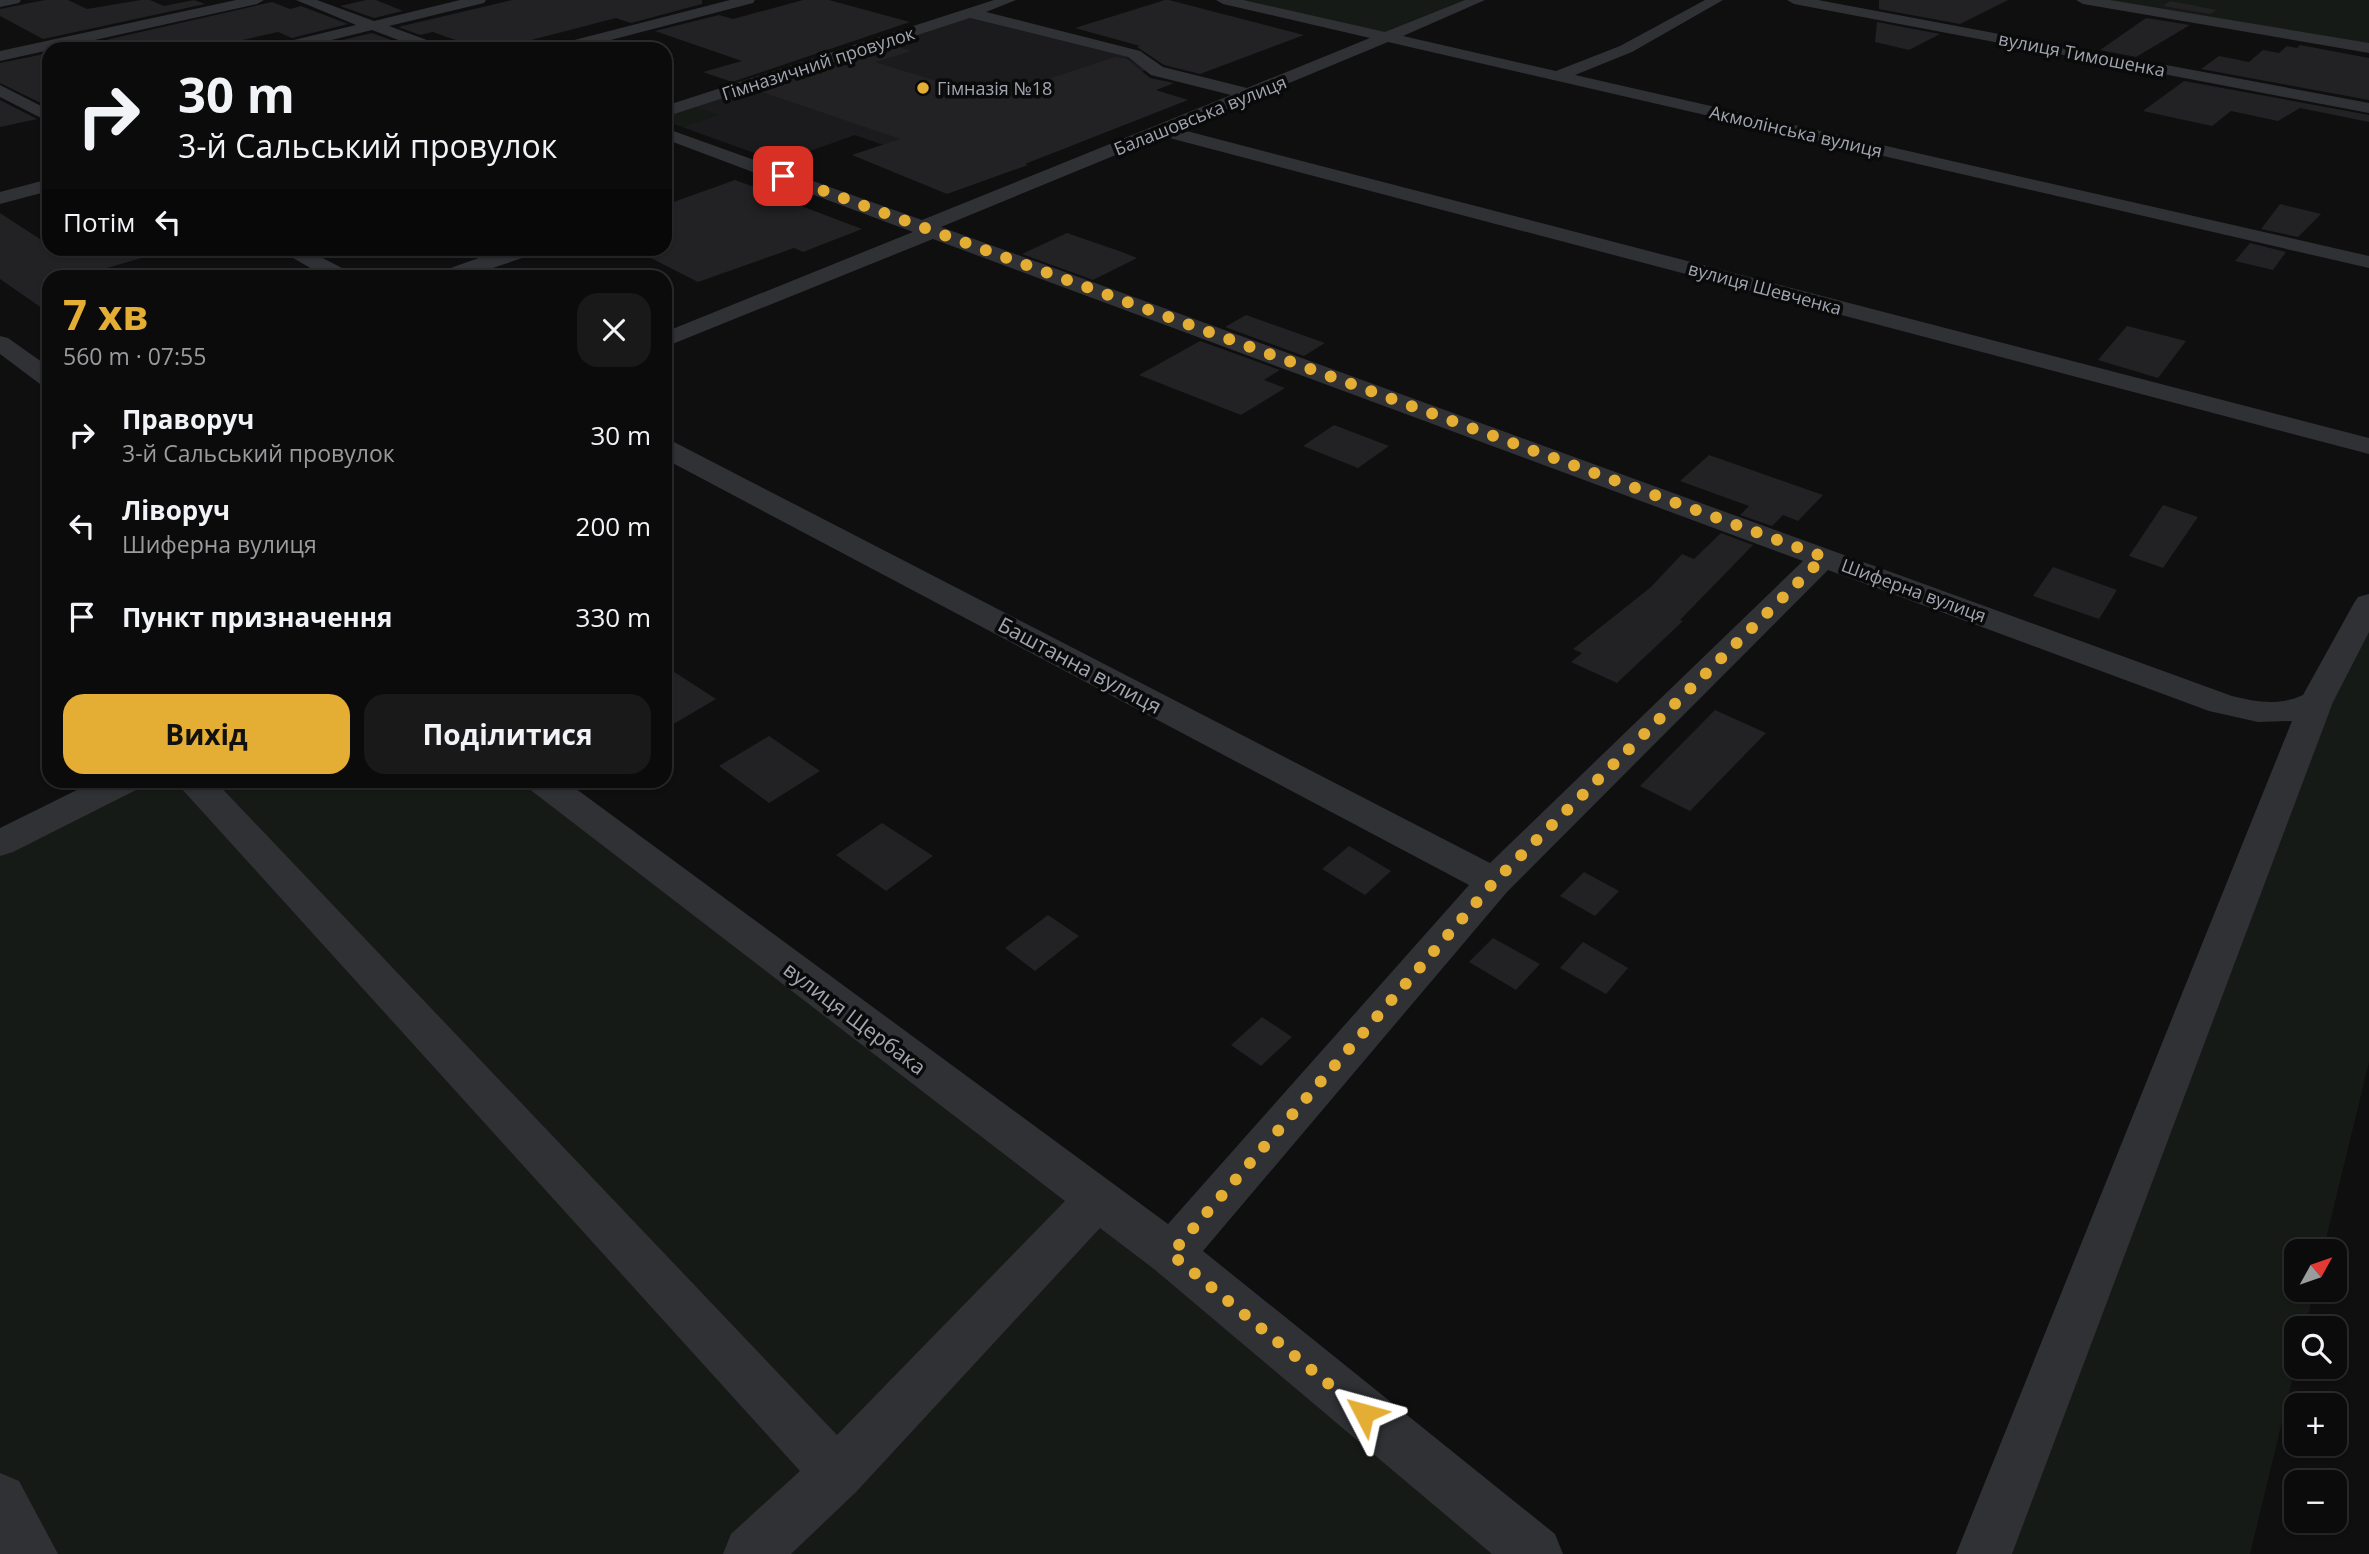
<!DOCTYPE html>
<html lang="uk">
<head>
<meta charset="utf-8">
<style>
	body { margin:0; font-family:"Open Sans",sans-serif; background:#19191a; color:#f1f3f6; height:100vh; display:flex; flex-direction:column; font-size:26px; white-space:nowrap }
	* { box-sizing:border-box; margin:0 }
	p { font-size:23px; color:#9a9b9d }
	.icon { flex:none; width:38px; height:38px; fill:none; stroke:currentColor; stroke-width:2; stroke-linecap:round; stroke-linejoin:round }
	.map { position:relative; flex:1; overflow:hidden }
	.details { position:absolute; left:42px; top:270px; width:630px; height:518px; display:flex; flex-direction:column; background:#0b0b0c; border-radius:21px; box-shadow:0 2px 5px #0004,0 0 0 2px #2b2b2d }
	.details>* { flex:none }
	.guide { position:absolute; left:42px; top:42px; width:630px; height:214px; border-radius:21px; box-shadow:0 2px 5px #0004,0 0 0 2px #2b2b2d; background:#0b0b0c; color:#f1f3f6; overflow:hidden }
	.needle { width:46px; rotate:50deg }
	.buttons { position:absolute; left:2284px; top:1239px; display:grid; gap:14px }
	.buttons a { display:grid; place-items:center; width:63px; height:63px; border-radius:14px; background:#0b0b0c; box-shadow:0 2px 5px #0004,0 0 0 2px #2b2b2d; font-size:35px }
	.pin { position:absolute; display:grid; place-items:center; width:60px; height:60px; color:#fff; margin:-30px; border-radius:14px; box-shadow:0 4px 10px #0006 }
	.me { position:absolute; width:77px; margin:-38px; rotate:309deg; stroke-linejoin:round; filter:drop-shadow(0 0 5px #0008) }
	.turn { display:flex; align-items:center; gap:24px; height:147px; padding:0 21px; font-size:32px }
	.turn .icon { width:91px; height:91px; stroke-width:2.5 }
	.turn b { display:block; font-size:49px; line-height:60px }
	.then { display:flex; align-items:center; height:66px; padding:0 21px; background:#0003; gap:14px; font-size:26px }
	.round { display:grid; place-items:center; flex:none; width:74px; height:74px; border-radius:21px; background:#19191a }
	.head { display:flex; align-items:center; justify-content:space-between; height:119px; padding:0 21px }
	h1 { font-size:42px; font-weight:700; line-height:52px; color:#e4ad33 }
	.button { display:flex; gap:14px; margin-top:auto; padding:14px 21px }
	.button a { flex:1; height:80px; border-radius:21px; background:#e4ad33; color:#111; font-size:28px; font-weight:700; line-height:80px; text-align:center }
	.button a+a { background:#19191a; color:#f1f3f6 }
	ul { padding:0; list-style:none }
	li { display:flex; align-items:center; gap:21px; height:91px; padding:0 21px }
	li div { flex:1 }
	li b { display:block; font-size:26px }
	li em { font-style:normal }
	.map>svg:first-child { display:block }
</style>
</head>
<body>
<div class="map">
<svg width="2369" height="1554" viewBox="0 0 2369 1554">
	<rect width="100%" height="100%" fill="#0f0f10"/>
	<!-- built -->
	<path fill="#1b1b1d" d="M970,18l155,38 21,14 -231,86 -60,-21 -76,27 -97,-35 36,-12 -26,-9z"/>
	<!-- green -->
	<path fill="#161a16" d="M1223,0h255l-90,38z
		M2083,0h286v48z
		M692,106l27,9 -37,12 -17,-6v-7z
		M2369,598v464l-46,189h-27v39h18l-9,38h-9v36l-46,190h-266z
		M128,780l412,1 995,773h-1535v-711z"/>
	<!-- building -->
	<path fill="#222224" d="M45,0h23l19,9 54,-9h9l14,6 30,-6 11,4 -162,35 -43,-23v-7z
		M366,0h10l27,11 -29,7 -34,-12z
		M512,0h190v4l-71,19 -15,-5 -120,31h-15l-48,-17 -13,3 -22,-8z
		M803,0h26l81,22 -178,60 -29,-10 39,-11 -87,-30 64,-16 14,4z
		M1165,0h4l135,35 -104,39 -36,-9 -27,-18 3,-1 -65,-18z
		M1879,0h129l-48,24 -81,-15z
		M2170,1l47,9 -7,4 -47,-8z
		M272,2l18,7 11,-3 47,18 -56,14 -14,-6 -76,17h-136z
		M2146,18l44,7 -54,32 -36,-7z
		M1877,22l63,12 -31,16 -34,-8z
		M372,33l22,8 -34,8 -18,-5 -22,5 -7,-2z
		M2300,45l69,13v42l-168,-31 18,-13 30,6 14,-12 16,3 8,-7 10,2z
		M894,46l18,5 -37,11 116,36 124,-41 12,2 23,19 24,5 -18,7 32,10 -163,64 3,1 -81,29 -95,-39 48,-16 -144,-49z
		M49,53v54l-49,-24v-20z
		M2184,81l185,34v7l-69,-14 -22,13 -47,-10 -19,15 -69,-15z
		M0,100l37,19 -37,8z
		M735,180l55,20 -2,1 74,28 -59,23 -9,-4 -96,34 -65,-33 32,-1v-43z
		M2280,204l41,10 -23,23 -37,-8z
		M0,213l49,32v3h95l1,9 -66,19h-30v37l-49,-34z
		M1067,233l55,19 15,6 -44,22 -71,-26z
		M2250,243l36,9 -13,18 -38,-9z
		M1246,315l79,28 -21,13 -79,-29z
		M2127,326l59,15 -28,37 -60,-18z
		M1200,341l80,29 -16,10 21,8 -44,27 -102,-40z
		M1334,425l55,21 -31,22 -55,-22z
		M1709,455l114,40 -25,26 -15,-6 -11,11 -32,-11 9,-9 -69,-25z
		M2163,505l35,12 -35,51 -34,-12z
		M1721,533l32,12 -73,75 3,1 -66,62 -46,-21 11,-9 -9,-4 78,-62 31,-33 12,5z
		M2053,567l64,23 -18,29 -66,-23z
		M665,666l51,33 -51,30z
		M1715,710l51,23 -76,78 -50,-25z
		M769,736l51,35 -51,32 -50,-37z
		M882,823l51,33 -47,35 -50,-36z
		M1349,846l42,25 -26,24 -43,-26z
		M1584,872l35,19 -24,25 -35,-20z
		M1048,915l31,21 -44,35 -30,-23z
		M1493,938l47,26 -24,26 -47,-28z
		M1583,942l45,26 -22,26 -46,-26z
		M1262,1017l30,20 -31,29 -30,-21z"/>
	<g fill="none" stroke-linecap="round" stroke-linejoin="round">
		<!-- minor -->
		<path fill="#303135" fill-rule="evenodd" d="M0,0h21l-2,3 -19,4z
			M236,0h28l-7,4 -257,57v-10z
			M296,0h21l57,21 86,-21h26l-2,3 -95,23 54,20 2,3h-23l-50,-19 -77,19h-28l2,-3 87,-21z
			M730,0h25l-2,3 -177,46h-27l2,-3z
			M994,0h22l-30,12 154,39 23,16 84,21 123,-50 -147,-34 -7,-4h27l142,32 80,-32h20l-82,36 153,35 64,-25 85,-46h18l-91,52 -57,23 794,181v12l-981,-226 -209,87 1190,309v16l-1207,-318 -221,91 1291,469c24,6 48,10 71,-1l51,-92 4,-6 11,-3v38l-36,70 -321,852h-56l336,-833 -34,1 -49,-11 -381,-141 -321,322 -304,359 352,283 8,20h-71l-338,-285 -54,-41 -244,264 -65,62h-68l8,-20 69,-63 -619,-683 -5,-8h38l623,655 228,-234 -537,-413 -5,-8h41l604,444 301,-339 -804,-426v-19l9,2 816,421 313,-302 -870,-322 -268,108v-15l248,-100 -248,-93v-11l257,92 309,-125 -80,-20 -23,-18 -158,-39 -305,99v-11z
			M1787,0h31l551,103v10l-575,-109z
			M2076,0h34l259,43v10l-286,-49z
			M0,85l49,25v12l-49,-25z
			M49,179v12l-49,13v-12z
			M276,248h27l45,23 3,5h-27z
			M507,248h32l-2,5 -68,23h-30l3,-5z
			M0,336l8,2 41,29v19l-9,-2 -40,-30z
			M97,780h48l-5,8 -127,64 -13,4v-28z
			M0,1473l19,8 39,73h-58z"/>
	</g>
	<g fill="none" stroke-linecap="round" stroke-linejoin="round">
		<!-- route -->
		<path stroke="#e4ad33" stroke-width="12" stroke-dasharray="0 21.6" d="M783,176l1041,381 -330,325 -323,372 193,159"/>
	</g>
	<!-- markers -->
	<circle fill="#e4ad33" stroke="#0a0a0b" stroke-width="2.5" cx="923" cy="88" r="7"/>
	<g text-anchor="middle" dominant-baseline="central" stroke-width="7" stroke-linejoin="round" paint-order="stroke">
		<!-- far-street labels -->
		<g font-size="18" fill="#a1a5b0" stroke="#0a0a0b">
			<text transform="translate(2082 54) rotate(11)">вулиця Тимошенка</text>
			<text transform="translate(818 63) rotate(-18)">Гімназичний провулок</text>
			<text transform="translate(1200 115) rotate(-22)">Балашовська вулиця</text>
			<text transform="translate(1796 131) rotate(13)">Акмолінська вулиця</text>
			<text transform="translate(1765 288) rotate(15)">вулиця Шевченка</text>
			<text transform="translate(1914 590) rotate(20)">Шиферна вулиця</text>
		</g>
		<!-- far-poi labels -->
		<g font-size="18" fill="#a1a5b0" stroke="#0a0a0b" text-anchor="start">
			<text x="937" y="88">Гімназія №18</text>
		</g>
		<!-- street labels -->
		<g font-size="21" fill="#a1a5b0" stroke="#0a0a0b">
			<text transform="translate(1080 665) rotate(28)">Баштанна вулиця</text>
			<text transform="translate(855 1018) rotate(37)">вулиця Щербака</text>
		</g>
	</g>
</svg>
<div class="buttons">
<a><svg class="needle" viewBox="-14 -14 28 28"><path d="M0-13l5 13h-10z" fill="#e53935"/><path d="M0 13l5-13h-10z" fill="#9a9b9d"/></svg></a>
<a><svg class="icon" aria-label="search" viewBox="0 0 24 24"><circle cx="10" cy="10" r="6"/><path d="M15 15l6 6"/></svg></a>
<a>+</a>
<a>−</a>
</div>
<div class="pin" style="left:783px;top:176px;background:#d93025"><svg class="icon" aria-label="arrive" viewBox="0 0 24 24"><path d="M6 21V4h12l-3 4 3 4H6"/></svg></div>
<svg class="me" style="left:1364px;top:1413px" viewBox="-20 -20 40 40"><path d="M0-17L14 15 0 8-14 15z" fill="#e4ad33" stroke="#fff" stroke-width="4"/></svg>
<div class="guide">
<div class="turn"><svg class="icon" aria-label="right" viewBox="0 0 24 24"><path d="M7 20v-9h11M14 6l5 5-5 5"/></svg><div><b>30 m</b>3-й Сальський провулок</div></div>
<div class="then">Потім<svg class="icon" aria-label="left" viewBox="0 0 24 24"><path d="M17 20v-9H6M10 6l-5 5 5 5"/></svg></div>
</div>
<section class="details">
<div class="head"><div><h1>7 хв</h1><p>560 m · 07:55</p></div><a class="round"><svg class="icon" aria-label="close" viewBox="0 0 24 24"><path d="M6 6l12 12M18 6L6 18"/></svg></a></div>
<ul>
<li><svg class="icon" aria-label="right" viewBox="0 0 24 24"><path d="M7 20v-9h11M14 6l5 5-5 5"/></svg><div><b>Праворуч</b><p>3-й Сальський провулок</p></div><em>30 m</em></li>
<li><svg class="icon" aria-label="left" viewBox="0 0 24 24"><path d="M17 20v-9H6M10 6l-5 5 5 5"/></svg><div><b>Ліворуч</b><p>Шиферна вулиця</p></div><em>200 m</em></li>
<li><svg class="icon" aria-label="arrive" viewBox="0 0 24 24"><path d="M6 21V4h12l-3 4 3 4H6"/></svg><div><b>Пункт призначення</b></div><em>330 m</em></li>
</ul>
<div class="button"><a>Вихід</a><a>Поділитися</a></div>
</section>
</div>
</body>
</html>
